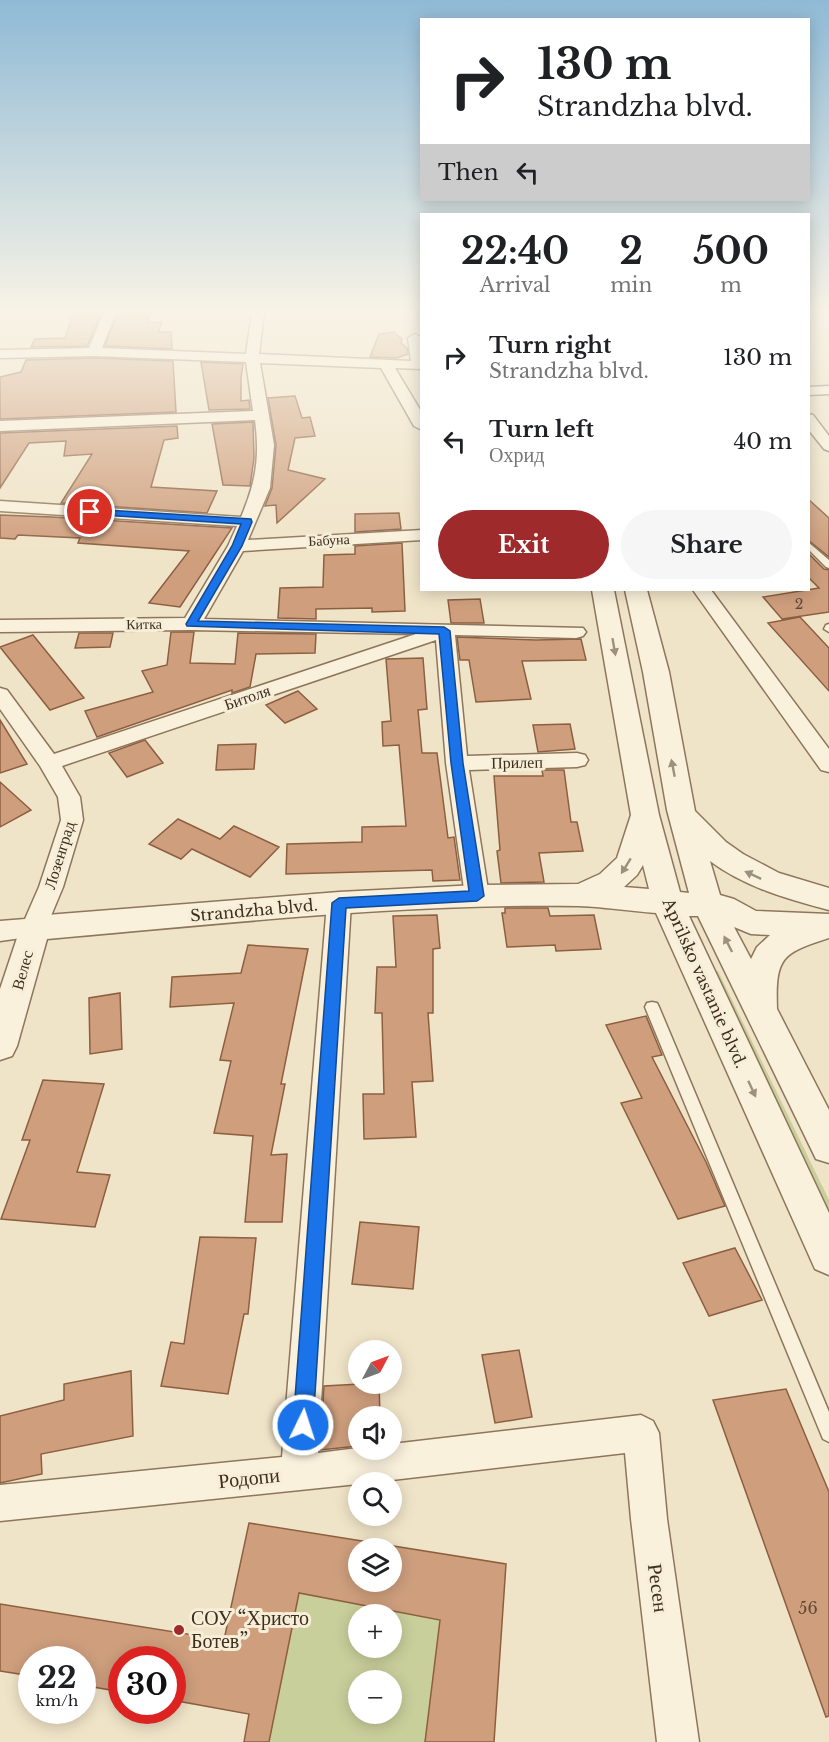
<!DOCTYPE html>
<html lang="en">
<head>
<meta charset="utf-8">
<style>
	body { margin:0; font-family:"Libre Baskerville",serif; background:#f6f6f6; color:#202124; height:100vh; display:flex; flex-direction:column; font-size:22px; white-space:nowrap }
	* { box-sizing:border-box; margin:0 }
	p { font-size:20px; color:#757577 }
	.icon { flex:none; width:33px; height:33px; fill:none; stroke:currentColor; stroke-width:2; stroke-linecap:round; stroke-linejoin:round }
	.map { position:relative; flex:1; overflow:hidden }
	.details { position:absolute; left:420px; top:213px; width:390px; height:378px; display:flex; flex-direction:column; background:#fff; border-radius:0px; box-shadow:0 3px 15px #0003 }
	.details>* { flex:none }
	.guide { position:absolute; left:420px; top:18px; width:390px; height:183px; border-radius:0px; box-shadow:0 3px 15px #0003; background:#fff; color:#202124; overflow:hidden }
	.needle { width:39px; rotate:49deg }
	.fabs { position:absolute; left:348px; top:1340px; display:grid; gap:12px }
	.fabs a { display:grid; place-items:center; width:54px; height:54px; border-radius:50%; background:#fff; box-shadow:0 3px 15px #0003; font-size:30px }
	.speed { position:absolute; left:18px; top:1646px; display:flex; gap:12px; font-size:30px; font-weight:700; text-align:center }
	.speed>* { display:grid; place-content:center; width:78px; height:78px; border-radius:50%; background:#fff; box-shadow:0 3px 15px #0003; line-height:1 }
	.speed small { font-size:15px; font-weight:400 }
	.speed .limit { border:9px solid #d22; background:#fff; color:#111 }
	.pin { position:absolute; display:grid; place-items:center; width:51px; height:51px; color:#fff; margin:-26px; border:3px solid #fff; border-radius:50%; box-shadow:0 2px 6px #0007 }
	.me { position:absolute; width:66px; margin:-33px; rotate:4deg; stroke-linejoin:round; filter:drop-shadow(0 0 4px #0008) }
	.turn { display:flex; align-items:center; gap:21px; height:126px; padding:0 18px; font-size:27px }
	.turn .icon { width:78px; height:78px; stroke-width:2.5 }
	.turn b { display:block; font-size:42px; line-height:51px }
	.then { display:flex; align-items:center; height:57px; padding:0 18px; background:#0003; gap:12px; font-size:22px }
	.eta { display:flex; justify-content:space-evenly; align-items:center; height:102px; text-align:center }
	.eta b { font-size:36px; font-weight:700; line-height:42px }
	.button { display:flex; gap:12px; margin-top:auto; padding:12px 18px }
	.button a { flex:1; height:69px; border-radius:36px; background:#9e2a2b; color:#fff; font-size:24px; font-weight:700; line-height:69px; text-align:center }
	.button a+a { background:#f6f6f6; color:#202124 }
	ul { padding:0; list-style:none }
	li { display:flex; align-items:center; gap:18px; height:84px; padding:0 18px }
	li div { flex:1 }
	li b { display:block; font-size:22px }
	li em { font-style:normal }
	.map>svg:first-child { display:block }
</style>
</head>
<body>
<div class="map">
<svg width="829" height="1742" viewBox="0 0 829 1742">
	<rect width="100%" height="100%" fill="#f0e4c8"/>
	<!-- green -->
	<path fill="#c9cf9b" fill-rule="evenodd" d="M710,971h8l111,229v20z
		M299,1593l141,27 -15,122h-156zM358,1614h34v33h-34zM358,1680h34v33h-34z"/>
	<!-- building -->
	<path fill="#cf9f7d" stroke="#8d5f41" stroke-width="1.5" fill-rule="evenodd" d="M74,312h28l-15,34 -56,1 4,-8 30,-1z
		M118,312h33l-4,10h15l-4,10h13l1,17 -67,-3z
		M394,332l8,7 -1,4 6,5 1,6 -11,4 -27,-1 9,-23z
		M94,358l79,3 3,51 -176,7v-42l21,-5 5,-12z
		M201,362l42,2 -2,14v23l8,-1 1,9 -41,1z
		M295,396l7,22 8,-1 5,19 -20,2 -7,32 37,9 -48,44 -1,-18 -11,1 7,-18 4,-43 -8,-47z
		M253,422l1,36 -4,28 -27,-1 -11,-61z
		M177,426l1,12 -14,2 -13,47 66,4 -10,22 -146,-10 31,-49 -28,2 2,-15 -37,2 -29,45v-55z
		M808,499l21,19v39l-21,-17z
		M399,513l2,16 -46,3v-18z
		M0,515l52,2 180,11 -52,79 -31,-4 40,-52 -111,-8 2,-5 -62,-3 -3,4 -15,-1z
		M402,543l3,68 -33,1v-4l-56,1v10l-38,-1 2,-30 43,-1 1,-32 31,-1v-8z
		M808,553l16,16 5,1v42l-47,7 -19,-22 56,-9 -11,-11z
		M480,599l4,24h-33l-3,-23z
		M800,617l29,31v43l-61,-68z
		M171,632h23l-4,31 45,1 3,-31 78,1 -1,19 -59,1 -6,33 -18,6v-3l-135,47 -12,-26 68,-19 -11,-21 25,-6z
		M79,633h34l-3,14 -35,1z
		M33,635l51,63 -34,12 -50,-63z
		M457,637l79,3 45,-1 5,21 -64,1 9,38 -55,3 -7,-42h-9z
		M423,658l4,51 -9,1 4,43h15l11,85 6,-1 6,43 -27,1 -1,-11 -146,4 1,-30 75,-2v-15l44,-1 -7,-81 -16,1 -1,-24 9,-1 -5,-62z
		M298,691l19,18 -32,14 -19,-18z
		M0,720l27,44 -27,9z
		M570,724l5,25 -37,3 -5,-27z
		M145,740l18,23 -36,14 -18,-24z
		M256,744l-2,25 -38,1 2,-25z
		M542,770h22l7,52h6l6,29 -44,2 5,29 -43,1 -4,-32 3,-1 -6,-74h49z
		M0,782l31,28 -31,17z
		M178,819l42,20 14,-13 45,21 -29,30 -58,-28 -11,10 -32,-15z
		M505,908h43l2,8 44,-1 7,34 -45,2 -1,-6 -48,2 -5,-34h3z
		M437,915l3,33 -7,1v64h-5l5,68 -21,1 4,55 -52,2 -1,-45h21l-2,-81h-7l2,-46h19l-3,-51z
		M248,945l60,4 -27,135h4l-14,71 16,-1 -5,68h-37l8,-86 -39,-3 17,-72 -11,-1 14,-57 -64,4 2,-30 69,-4z
		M120,993l2,56 -32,5 -1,-56z
		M646,1016l16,39 -10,2 54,105 19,44 -47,13 -57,-116 21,-5 -36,-73z
		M43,1080l61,4 -27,88 33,3 -15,52 -94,-8 29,-79h-8z
		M360,1222l59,5 -6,62 -61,-5z
		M200,1237l56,1 -8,76h-4l-16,80 -67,-8 10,-44 13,2z
		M735,1248l27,52 -53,16 -26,-53z
		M519,1350l13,67 -37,6 -13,-68z
		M131,1371l2,65 -92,18 1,20 -42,9v-67l64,-16v-16z
		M379,1383l1,33h-22v30l-38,4 4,-64z
		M786,1389l43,103v224l-3,1 -113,-317z
		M249,1523l257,41 -12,178h-69l15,-122 -141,-27 -30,149h-25l5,-28 -77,-14v-41h-50v33l-40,-7v-26h-50v17l-32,-5v-67l224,36zM358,1548h34v33h-34z"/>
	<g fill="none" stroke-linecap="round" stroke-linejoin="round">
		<defs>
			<path id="service" d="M808,542l21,18v8l-3,-1 -18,-18z
				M829,624v8l-5,-3 2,-4z
				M652,1002l5,1 2,4 170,405v30l-6,-3 -178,-432 2,-4z"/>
			<path id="minor" d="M104,312h12l-14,36 144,6 6,-42h12l-5,42 152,7 -3,-23 7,-4 7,4v31l-27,-1 27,45v17l-8,-4 -33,-58 -121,-5 14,82 -4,43 -22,52 174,-10v10l-179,11 -39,68 379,9 3,4 -3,4 -7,2 -121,-3 12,121 110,-3 8,2 3,5 -3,5 -8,2 -108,3 20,126 -3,6 -9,3 -9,-3 -3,-6 -19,-133 -10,-123 -374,126 18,31 3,23 -20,67 -20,48 -43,6v-20l25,-2 14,-32 22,-67 -3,-23 -18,-31 -40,-57v-21l7,2 47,64 362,-120 -225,-4 -191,2v-12l185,-2 43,-72 9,-20 -237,-15v-10l241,16c15,-35 19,-60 14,-97l-255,11v-10l253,-10 -7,-49 -152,-6 -94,2v-8l89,-2z
				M829,386v8l-21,1v-8z
				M808,414l5,1 16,21v15l-5,-2 -16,-20z
				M693,590h18l118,159v23l-8,-2z
				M339,894l9,3 3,6 -33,550 40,-5 34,1v-5l249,-29 12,6 6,12 8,86 32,223h-42l-26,-223 -6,-66 -250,29h-17v2l-358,37v-36l282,-28 45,-554 3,-6z"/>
			<path id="tertiary" d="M592,590h22l45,225 21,77 9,1 -22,-83 -24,-138 -18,-82h22l22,82 26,139 31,31 17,12 36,19 50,15v22c-42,-11 -84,-23 -119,-49l10,34 14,4 22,12 73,3v24c-47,15 -54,19 -52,71l52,101v53l-13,-4 -118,-243h-9l140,297v62l-14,-6 -159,-356c-25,-2 -51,-6 -77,-7 -177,-3 -356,18 -532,33l-30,107 -5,10 -12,4v-71l23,-69 11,-4 305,-24 138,-7 101,-1 22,-10 17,-16 14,-43zM643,865l6,24 -25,-2 13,-12zM734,927l17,7 19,1 -13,12 -6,12z"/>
		</defs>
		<!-- service casing -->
		<use href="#service" stroke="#8d765c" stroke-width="3"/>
		<!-- minor casing -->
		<use href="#minor" stroke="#8d765c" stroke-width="3"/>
		<!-- tertiary casing -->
		<use href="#tertiary" stroke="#8d765c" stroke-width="3"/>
		<!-- service -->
		<use href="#service" fill="#faf1dc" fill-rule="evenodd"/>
		<!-- minor -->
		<use href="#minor" fill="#faf1dc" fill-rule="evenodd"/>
		<!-- tertiary -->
		<use href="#tertiary" fill="#faf1dc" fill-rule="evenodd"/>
	</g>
	<!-- one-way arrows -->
	<defs><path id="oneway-solid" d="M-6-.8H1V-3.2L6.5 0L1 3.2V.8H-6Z" transform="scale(1.5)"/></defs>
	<g fill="#9c907e">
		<use href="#oneway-solid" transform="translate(614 647) rotate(80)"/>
		<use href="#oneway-solid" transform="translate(673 768) rotate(-101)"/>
		<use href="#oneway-solid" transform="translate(626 866) rotate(122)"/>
		<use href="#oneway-solid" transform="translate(753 875) rotate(-155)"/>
		<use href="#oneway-solid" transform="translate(728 944) rotate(-117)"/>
		<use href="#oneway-solid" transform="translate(752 1089) rotate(65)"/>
	</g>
	<!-- sky -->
	<linearGradient id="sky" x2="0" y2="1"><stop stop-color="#8fbad6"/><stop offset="0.56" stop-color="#f8f3e6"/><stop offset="1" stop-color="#f8f3e6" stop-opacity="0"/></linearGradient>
	<rect width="829" height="556" fill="url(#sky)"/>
	<!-- route -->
	<path fill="#1a73e8" stroke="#114b97" stroke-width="1.5" d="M90,509l161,10 1,3 -10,24 -44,75 246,6 6,4 13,132 21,133 -7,5 -131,7 -33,517 -3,7 -7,3 -8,-3 -2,-7 39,-522 7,-5 130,-7 -18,-128 -12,-129 -252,-8 -1,-2 46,-78 9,-22 -154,-10 -2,-2z"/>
	<!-- markers -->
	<circle fill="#9e2a2b" stroke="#f7eed8" stroke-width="2" cx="179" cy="1630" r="6"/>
	<g text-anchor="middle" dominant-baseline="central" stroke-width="6" stroke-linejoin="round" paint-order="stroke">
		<!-- far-street labels -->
		<g font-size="14" fill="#3d2e20" stroke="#f7eed8">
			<text transform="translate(329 540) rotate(-3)">Бабуна</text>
			<text transform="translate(144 624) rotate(-1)">Китка</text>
		</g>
		<!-- number labels -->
		<g font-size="14" fill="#624a37">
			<text x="799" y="604">2</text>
		</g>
		<!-- street labels -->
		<g font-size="16" fill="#3d2e20" stroke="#f7eed8">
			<text transform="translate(247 697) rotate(-19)">Битоля</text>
			<text transform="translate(517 762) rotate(-1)">Прилеп</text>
			<text transform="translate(59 855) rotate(-73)">Лозенград</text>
			<text transform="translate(254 910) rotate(-5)">Strandzha blvd.</text>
			<text transform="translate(22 970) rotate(-74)">Велес</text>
			<text transform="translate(705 983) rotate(66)">Aprilsko vastanie blvd.</text>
		</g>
		<!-- near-number labels -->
		<g font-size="16" fill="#624a37">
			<text x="808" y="1608">56</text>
		</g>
		<!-- near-street labels -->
		<g font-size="20" fill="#3d2e20" stroke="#f7eed8">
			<text transform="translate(249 1478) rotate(-6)">Родопи</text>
			<text transform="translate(658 1588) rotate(82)">Ресен</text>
		</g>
		<!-- near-poi labels -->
		<g font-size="20" fill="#3d2e20" stroke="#f7eed8" text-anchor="start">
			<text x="191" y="1618">СОУ “Христо<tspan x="191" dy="23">Ботев”</tspan></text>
		</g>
	</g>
</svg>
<div class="fabs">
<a><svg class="needle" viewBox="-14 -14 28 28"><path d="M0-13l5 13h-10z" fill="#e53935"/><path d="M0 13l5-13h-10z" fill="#757577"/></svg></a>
<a><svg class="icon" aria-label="sound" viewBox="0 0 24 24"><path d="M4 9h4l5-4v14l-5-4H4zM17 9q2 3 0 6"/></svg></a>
<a><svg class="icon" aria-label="search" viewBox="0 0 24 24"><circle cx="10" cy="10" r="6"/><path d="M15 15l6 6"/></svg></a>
<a><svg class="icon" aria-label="layers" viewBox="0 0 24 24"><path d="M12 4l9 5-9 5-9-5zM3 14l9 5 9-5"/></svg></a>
<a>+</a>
<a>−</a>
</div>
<div class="speed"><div>22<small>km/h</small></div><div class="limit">30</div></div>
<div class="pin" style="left:90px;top:512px;background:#d93025"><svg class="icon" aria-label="arrive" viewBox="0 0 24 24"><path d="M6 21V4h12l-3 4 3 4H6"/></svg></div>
<svg class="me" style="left:303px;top:1425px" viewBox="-20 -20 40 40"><circle r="17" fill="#1a73e8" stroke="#fff" stroke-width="3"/><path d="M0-11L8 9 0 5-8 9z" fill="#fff"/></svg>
<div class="guide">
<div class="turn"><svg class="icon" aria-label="right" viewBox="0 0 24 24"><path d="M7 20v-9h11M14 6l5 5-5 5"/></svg><div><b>130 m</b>Strandzha blvd.</div></div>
<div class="then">Then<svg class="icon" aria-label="left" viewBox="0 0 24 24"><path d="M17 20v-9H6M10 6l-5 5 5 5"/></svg></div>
</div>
<section class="details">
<div class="eta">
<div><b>22:40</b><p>Arrival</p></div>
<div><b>2</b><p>min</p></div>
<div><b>500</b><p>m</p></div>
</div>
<ul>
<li><svg class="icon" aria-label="right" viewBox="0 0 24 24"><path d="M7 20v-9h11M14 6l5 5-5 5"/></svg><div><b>Turn right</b><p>Strandzha blvd.</p></div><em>130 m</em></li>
<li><svg class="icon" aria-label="left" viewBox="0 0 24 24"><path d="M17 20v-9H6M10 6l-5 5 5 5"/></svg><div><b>Turn left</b><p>Охрид</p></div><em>40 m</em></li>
</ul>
<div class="button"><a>Exit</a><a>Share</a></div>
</section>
</div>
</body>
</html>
